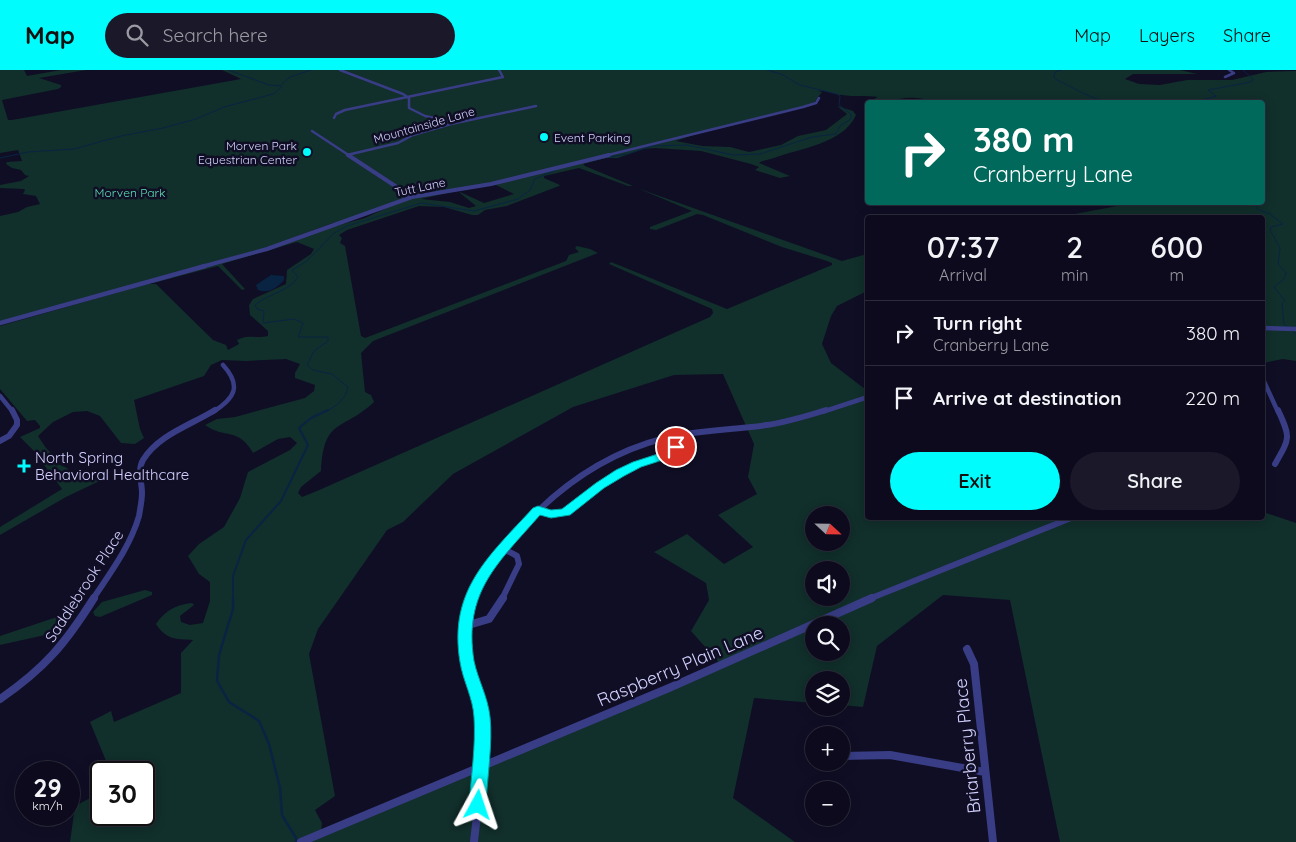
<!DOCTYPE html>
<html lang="en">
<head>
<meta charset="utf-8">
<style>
	body { margin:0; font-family:Quicksand,sans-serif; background:#1a1829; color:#f1f3f6; height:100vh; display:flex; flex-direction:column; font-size:19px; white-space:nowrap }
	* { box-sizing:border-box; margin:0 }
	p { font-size:16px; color:#9a9aa3 }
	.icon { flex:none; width:28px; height:28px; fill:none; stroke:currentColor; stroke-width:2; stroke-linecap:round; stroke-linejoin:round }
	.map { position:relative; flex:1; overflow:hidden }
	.drawer { position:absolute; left:865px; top:145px; width:400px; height:305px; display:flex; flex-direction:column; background:#0c0a1c; border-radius:5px; box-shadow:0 2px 12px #0003,0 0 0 1px #2c2b3b }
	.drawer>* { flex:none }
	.guide { position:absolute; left:865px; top:30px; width:400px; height:105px; border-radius:5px; box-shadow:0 2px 12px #0003,0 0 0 1px #2c2b3b; background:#00695c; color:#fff; overflow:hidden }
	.needle { width:32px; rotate:112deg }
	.tools { position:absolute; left:805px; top:436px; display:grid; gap:10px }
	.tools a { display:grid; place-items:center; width:45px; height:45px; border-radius:50%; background:#0c0a1c; box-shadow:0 2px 12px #0003,0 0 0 1px #2c2b3b; font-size:25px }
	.speed { position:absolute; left:15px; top:691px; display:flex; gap:10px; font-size:25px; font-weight:700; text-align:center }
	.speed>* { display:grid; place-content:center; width:65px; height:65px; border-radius:50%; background:#0c0a1c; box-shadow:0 2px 12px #0003,0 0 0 1px #2c2b3b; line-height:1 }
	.speed small { font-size:12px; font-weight:400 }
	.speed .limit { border:2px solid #111; border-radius:8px; background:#fff; color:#111 }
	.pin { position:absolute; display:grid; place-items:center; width:42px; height:42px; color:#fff; margin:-21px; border:2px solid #fff; border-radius:50%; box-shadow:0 1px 5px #0007 }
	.me { position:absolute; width:55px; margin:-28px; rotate:5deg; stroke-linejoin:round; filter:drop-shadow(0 0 4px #0008) }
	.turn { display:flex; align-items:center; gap:18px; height:105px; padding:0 25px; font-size:22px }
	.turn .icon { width:65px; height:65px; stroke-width:2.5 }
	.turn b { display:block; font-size:35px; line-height:42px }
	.eta { display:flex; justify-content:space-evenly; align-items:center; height:85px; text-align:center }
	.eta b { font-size:30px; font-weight:600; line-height:35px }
	.cta { display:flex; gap:10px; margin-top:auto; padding:10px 25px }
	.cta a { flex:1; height:58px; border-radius:30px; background:#00fcfd; color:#111; font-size:20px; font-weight:600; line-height:58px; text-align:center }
	.cta a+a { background:#1a1829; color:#f1f3f6 }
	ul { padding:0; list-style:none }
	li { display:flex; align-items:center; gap:15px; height:65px; padding:0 25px; border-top:1px solid #2c2b3b }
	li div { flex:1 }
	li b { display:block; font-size:19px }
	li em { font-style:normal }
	header { display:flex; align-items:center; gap:30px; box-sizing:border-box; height:70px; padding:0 25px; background:#00fcfd; color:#111 }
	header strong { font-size:24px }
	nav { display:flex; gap:28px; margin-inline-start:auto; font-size:18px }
	.search { width:350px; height:45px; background:#1a1829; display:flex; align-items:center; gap:12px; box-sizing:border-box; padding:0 18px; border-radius:28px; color:#9a9aa3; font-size:19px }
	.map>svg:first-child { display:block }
</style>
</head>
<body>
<header>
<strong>Map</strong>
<div class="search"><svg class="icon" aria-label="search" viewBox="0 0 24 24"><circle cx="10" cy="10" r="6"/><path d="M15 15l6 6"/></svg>Search here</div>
<nav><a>Map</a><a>Layers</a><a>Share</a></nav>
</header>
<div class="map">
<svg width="1296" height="772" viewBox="0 0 1296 772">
	<rect width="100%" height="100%" fill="#100e25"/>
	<!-- green -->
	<path fill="#112f2b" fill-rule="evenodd" d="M0,0h24l3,6 34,-6h25l-47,8 22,7v2l-3,2 -56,11 6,20h4l229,-41 -19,-9h958l17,4h-64l-8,5 14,5 21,1 27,-5h45l34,-8 30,-1v290l-13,-2 -20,4 -1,-145 -203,-1 74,-14 129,-1v-100h-330c-11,-5 -21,-5 -33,-3l24,3h-38l-11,-3 4,-2c-12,-2 -24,0 -36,-2 -8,0 -15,-5 -24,-4l4,1 -9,12 -120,31 -17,6 26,5 28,1 19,5 32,-7 17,-9 28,-6 21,-16 -10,-8 16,5 3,4c-13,29 -56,33 -82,43 -6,2 -11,2 -15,5l31,13 -10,2 -25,-8 4,-3 -8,-3 -50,-13 -46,-3 -12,1 -25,9h-12l-23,6 2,2 48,20h-5l-49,-18 -35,8v2l16,7 -1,1 -52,20 -22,4 -7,5h-6l-28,-8 -25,-1 -72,24 -8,5 3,3 -2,5 5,3 16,90 4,2 201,-77 3,-6 10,-3 -4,-4 2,-2 13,3 8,4 -225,88 -12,12 4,39 6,3 3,7c-32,30 -50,15 -53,69l-20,16 -3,6 4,4 15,-6 393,-174 3,-4 -1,-4 -103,-45 2,-2 116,47 105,-44v-2l-5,-2 -45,-14 -79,-32 -6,-1 -41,16 -6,-1v-2l42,-16 -55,-23 205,73 25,-7v37l-30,15 -6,10 -9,28 9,19 34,26 2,-1 1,130h394l1,-6 33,11v319h-236l-50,-242 -67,-5 -66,51 -14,61 -22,-2v-25h-27v23l-60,-5 -21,100 62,44h-725l5,-36 21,-11 -6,-16 11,-6v42h43v-43h-43l8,-4 -19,-46 21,-11 3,11 67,-29v-40l12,-13c-17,-1 -27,0 -37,-16 8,-13 21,-20 36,-21l2,2 -14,11 1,6 9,3 13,-2 7,-22v-19l-11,-8 -11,-18 11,-12 25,-17 16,-29 8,-26 42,-22 7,-7 -7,-6 -12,2 -25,14c-14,-26 -29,-14 -48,-28l12,-6 18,-2 70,-19 9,-7 1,-6 -20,-7v-5l5,-9 -14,-5 -40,2 -24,-1 -11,5 -7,11 -70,24 6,29 4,9 -9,6 -14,-1 -21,-27 -13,-5 -14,1 -20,10 -15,14 8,12 13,13 -1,3 9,4 10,13h6l24,-10 3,2v3l-44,21 -66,38v-8l62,-38 -29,-39 -13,-13 20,-9v-2l-5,-6 -8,1 -27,-32v-63l147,-42h9l57,56 13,5 2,5 11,-6 -2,-4c13,-6 19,-1 31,-4v-5l-18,-16 -1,-10 4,-6 33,-15 1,-14 24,-16 3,-5 -17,-7 -75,22 23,25 -3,1 -24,-24 -65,17 -4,-3 -149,44v-108l18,-4 9,-5 13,-3 -4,-8 -13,-2 2,-4 -1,-1 -24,-1v-3l21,-4 8,-5 -4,-1 -4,-5 -9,-2 -6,-4 1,-2 15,-1 -4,-11 -18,3zM492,113l22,11 -30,9 -24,-11v1l16,13 -7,2 -19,-6 -29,-3zM391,136l-26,12 -70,19 35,-13zM723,304l31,70 -6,33 9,17 -39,21 35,32 -29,17 -37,-30 -33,18 52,31 3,17 -18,31 30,34 -400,168 1,-10 -7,-13 20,-14 -26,-142 9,-25 69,-99 16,-8 50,-48 120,-67 101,-32zM814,445h27v27h-27zM814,500h27v28h-27zM814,555h27v27h-27z
		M145,520l7,2v3l-52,22 -5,-1 -2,-4 9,-10z
		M63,545l4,2 -8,12 -5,4 -54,12v-9z"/>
	<!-- water -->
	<path fill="#092443" d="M271,205l13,1v4c-7,8 -16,14 -26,10l-2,-5z"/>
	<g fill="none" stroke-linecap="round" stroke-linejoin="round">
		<!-- stream-far2 -->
		<path stroke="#092443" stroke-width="1" d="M228,0l41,15 11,1
			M1061,0l-6,2 -1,5 3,3c18,8 36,21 55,22 17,2 32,-4 48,0
			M282,14l8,-7 21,-7
			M1195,32l21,-6 -8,-6 43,-8 2,-3 -10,-9
			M609,87l19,-3 24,-8 35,-1 46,10 27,-1 52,-17 24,-3 4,-8 11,-7v-5l-12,-9 1,-9 -3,-2 -37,-9 -19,-11 -14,-4
			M0,88l28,-6 46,-3 47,-13 42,-8 33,-9 28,-12 49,-13 9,-7 -2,-2
			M1257,132v7l13,5 13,10 -12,3 -1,3 10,18 -2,16 8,9 -2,6 -10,8 11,14 -3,2 2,21 12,10
			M325,342c12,-6 20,-12 23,-25l-16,-13 -19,-4 -6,-5 7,-14 14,-10v-4h-30l5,-14 -9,-4 -31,4 1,-12 -7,-2 -2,-4c13,-11 35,-14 43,-28l-6,-7 15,-9 27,-28 13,-7 74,-23 53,8 44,-12 12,-9 5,-11 21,-9"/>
		<!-- stream-far1 -->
		<path stroke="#092443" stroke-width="2" d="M233,529v-23l13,-36 35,-39 27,-56 -9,-17 12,-10 17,-8"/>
		<!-- stream -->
		<path stroke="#092443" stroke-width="2.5" d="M233,528v11l-14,46 -2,26 12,21 30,19 10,23 11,44 2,27 14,23v4"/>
		<!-- street-far4 -->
		<path stroke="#383d85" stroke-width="2.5" d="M340,0l63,24 6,4v10l16,8 29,6
			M1225,7l9,-4 -5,-3
			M334,48l2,-4 9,-4 158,-33 -4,-7
			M312,61l38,25
			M347,85l51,-12 15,-8 38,-11 85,-18
			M604,86l199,-49 13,-4 3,-5"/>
		<!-- street-far3 -->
		<path stroke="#383d85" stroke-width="4" d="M348,85l64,42
			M201,197l66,-18 145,-52 79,-13 118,-29"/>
		<!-- street-far2 -->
		<path stroke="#383d85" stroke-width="4.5" d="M0,253l205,-57
			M1262,258l34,1
			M1262,307l16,35
			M0,326l13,16
			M213,342c22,-14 29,-26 10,-47
			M822,342l46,-15"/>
		<!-- street-far1 -->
		<path stroke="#383d85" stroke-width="6" d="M0,371l9,-5 8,-11v-5l-5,-10
			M1275,394c15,-26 16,-26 3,-54
			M537,441c9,2 18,4 27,1 12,-4 26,-21 38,-28 22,-15 46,-24 71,-33l3,-4 -4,-10
			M93,529c17,-26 37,-52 46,-83 1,-7 3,-15 3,-23 0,-11 -5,-23 1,-33 15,-25 48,-35 72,-50
			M471,529c12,-30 34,-54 56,-77 38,-40 83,-70 138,-84 33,-8 68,-8 102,-13 20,-3 40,-9 59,-15
			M502,529l17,-35 -2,-8 -13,-7
			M869,529l202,-81"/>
		<!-- street -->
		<path stroke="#383d85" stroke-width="8" d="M472,528c-21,54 6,74 10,122 4,41 -4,82 -8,122
			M465,556l24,-7 14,-21
			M967,579l7,15 19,178
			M0,629c45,-31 65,-55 94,-101
			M841,686l49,-1 95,17
			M301,772l368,-154 203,-90"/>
	</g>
	<!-- route -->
	<path fill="#00fcfd" stroke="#00a4a4" d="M676,374l6,3 -10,10 -31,10 -17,9 -20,12 -34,27 -19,3 -11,-3c-42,48 -77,77 -66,146 4,19 14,36 16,56 3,25 -3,62 -4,88l-2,6 -6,2 -7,-2 -2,-6c2,-27 7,-61 5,-88 -1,-19 -11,-36 -14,-55 -12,-72 29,-106 73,-154l5,-2 13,4 11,-1 34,-26 20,-13 17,-8 31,-10z"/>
	<!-- markers -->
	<g fill="#00fcfd" stroke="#100e25" stroke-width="2">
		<circle cx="544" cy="67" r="5"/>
		<circle cx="307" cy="82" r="5"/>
		<path d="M21.5 388.5h5v5h5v5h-5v5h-5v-5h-5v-5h5z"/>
	</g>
	<g text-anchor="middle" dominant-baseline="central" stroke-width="5" stroke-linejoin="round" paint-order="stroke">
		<!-- far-street labels -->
		<g font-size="12" fill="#d3d2ff" stroke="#100e25">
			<text transform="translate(424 55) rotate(-16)">Mountainside Lane</text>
			<text transform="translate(420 117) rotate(-12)">Tutt Lane</text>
		</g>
		<!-- far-poi labels -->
		<g font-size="12" fill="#d3d2ff" stroke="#100e25" text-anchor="start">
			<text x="554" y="67">Event Parking</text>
			<text x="297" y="75" text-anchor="end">Morven Park<tspan x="297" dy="14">Equestrian Center</tspan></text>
		</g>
		<!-- far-park labels -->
		<g font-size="12" fill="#5be2b4" stroke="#100e25">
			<text x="130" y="122">Morven Park</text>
		</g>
		<!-- poi labels -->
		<g font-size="15" fill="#d3d2ff" stroke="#100e25" text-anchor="start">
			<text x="35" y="387">North Spring<tspan x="35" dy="17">Behavioral Healthcare</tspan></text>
		</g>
		<!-- street labels -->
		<g font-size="15" fill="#d3d2ff" stroke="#100e25">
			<text transform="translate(84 516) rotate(-57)">Saddlebrook Place</text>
		</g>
		<!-- near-street labels -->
		<g font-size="18" fill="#d3d2ff" stroke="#100e25">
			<text transform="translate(680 596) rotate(-23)">Raspberry Plain Lane</text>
			<text transform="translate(967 676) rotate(-96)">Briarberry Place</text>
		</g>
	</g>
</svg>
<div class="tools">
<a><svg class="needle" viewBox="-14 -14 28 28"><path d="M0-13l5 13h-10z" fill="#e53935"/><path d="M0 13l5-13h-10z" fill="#9a9aa3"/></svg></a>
<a><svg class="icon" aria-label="sound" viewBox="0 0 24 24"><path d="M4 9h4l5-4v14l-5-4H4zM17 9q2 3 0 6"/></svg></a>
<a><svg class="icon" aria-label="search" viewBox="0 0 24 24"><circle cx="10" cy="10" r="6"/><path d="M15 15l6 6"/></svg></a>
<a><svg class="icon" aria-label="layers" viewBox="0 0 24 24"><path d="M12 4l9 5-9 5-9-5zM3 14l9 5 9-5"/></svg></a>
<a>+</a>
<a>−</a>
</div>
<div class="speed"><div>29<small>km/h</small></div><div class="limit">30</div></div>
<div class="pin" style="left:676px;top:377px;background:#d93025"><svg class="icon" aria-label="arrive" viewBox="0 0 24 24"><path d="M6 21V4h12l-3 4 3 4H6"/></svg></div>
<svg class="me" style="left:478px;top:735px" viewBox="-20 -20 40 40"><path d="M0-17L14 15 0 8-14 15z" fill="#00fcfd" stroke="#fff" stroke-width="4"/></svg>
<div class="guide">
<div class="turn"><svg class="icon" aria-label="right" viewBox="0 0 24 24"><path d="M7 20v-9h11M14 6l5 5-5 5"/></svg><div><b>380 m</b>Cranberry Lane</div></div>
</div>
<section class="drawer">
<div class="eta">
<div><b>07:37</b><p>Arrival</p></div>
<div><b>2</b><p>min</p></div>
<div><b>600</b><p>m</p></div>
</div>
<ul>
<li><svg class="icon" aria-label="right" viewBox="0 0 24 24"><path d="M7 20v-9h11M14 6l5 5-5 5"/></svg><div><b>Turn right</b><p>Cranberry Lane</p></div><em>380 m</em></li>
<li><svg class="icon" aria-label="arrive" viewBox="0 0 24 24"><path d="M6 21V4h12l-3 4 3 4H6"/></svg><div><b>Arrive at destination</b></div><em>220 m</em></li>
</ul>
<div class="cta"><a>Exit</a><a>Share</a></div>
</section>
</div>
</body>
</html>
